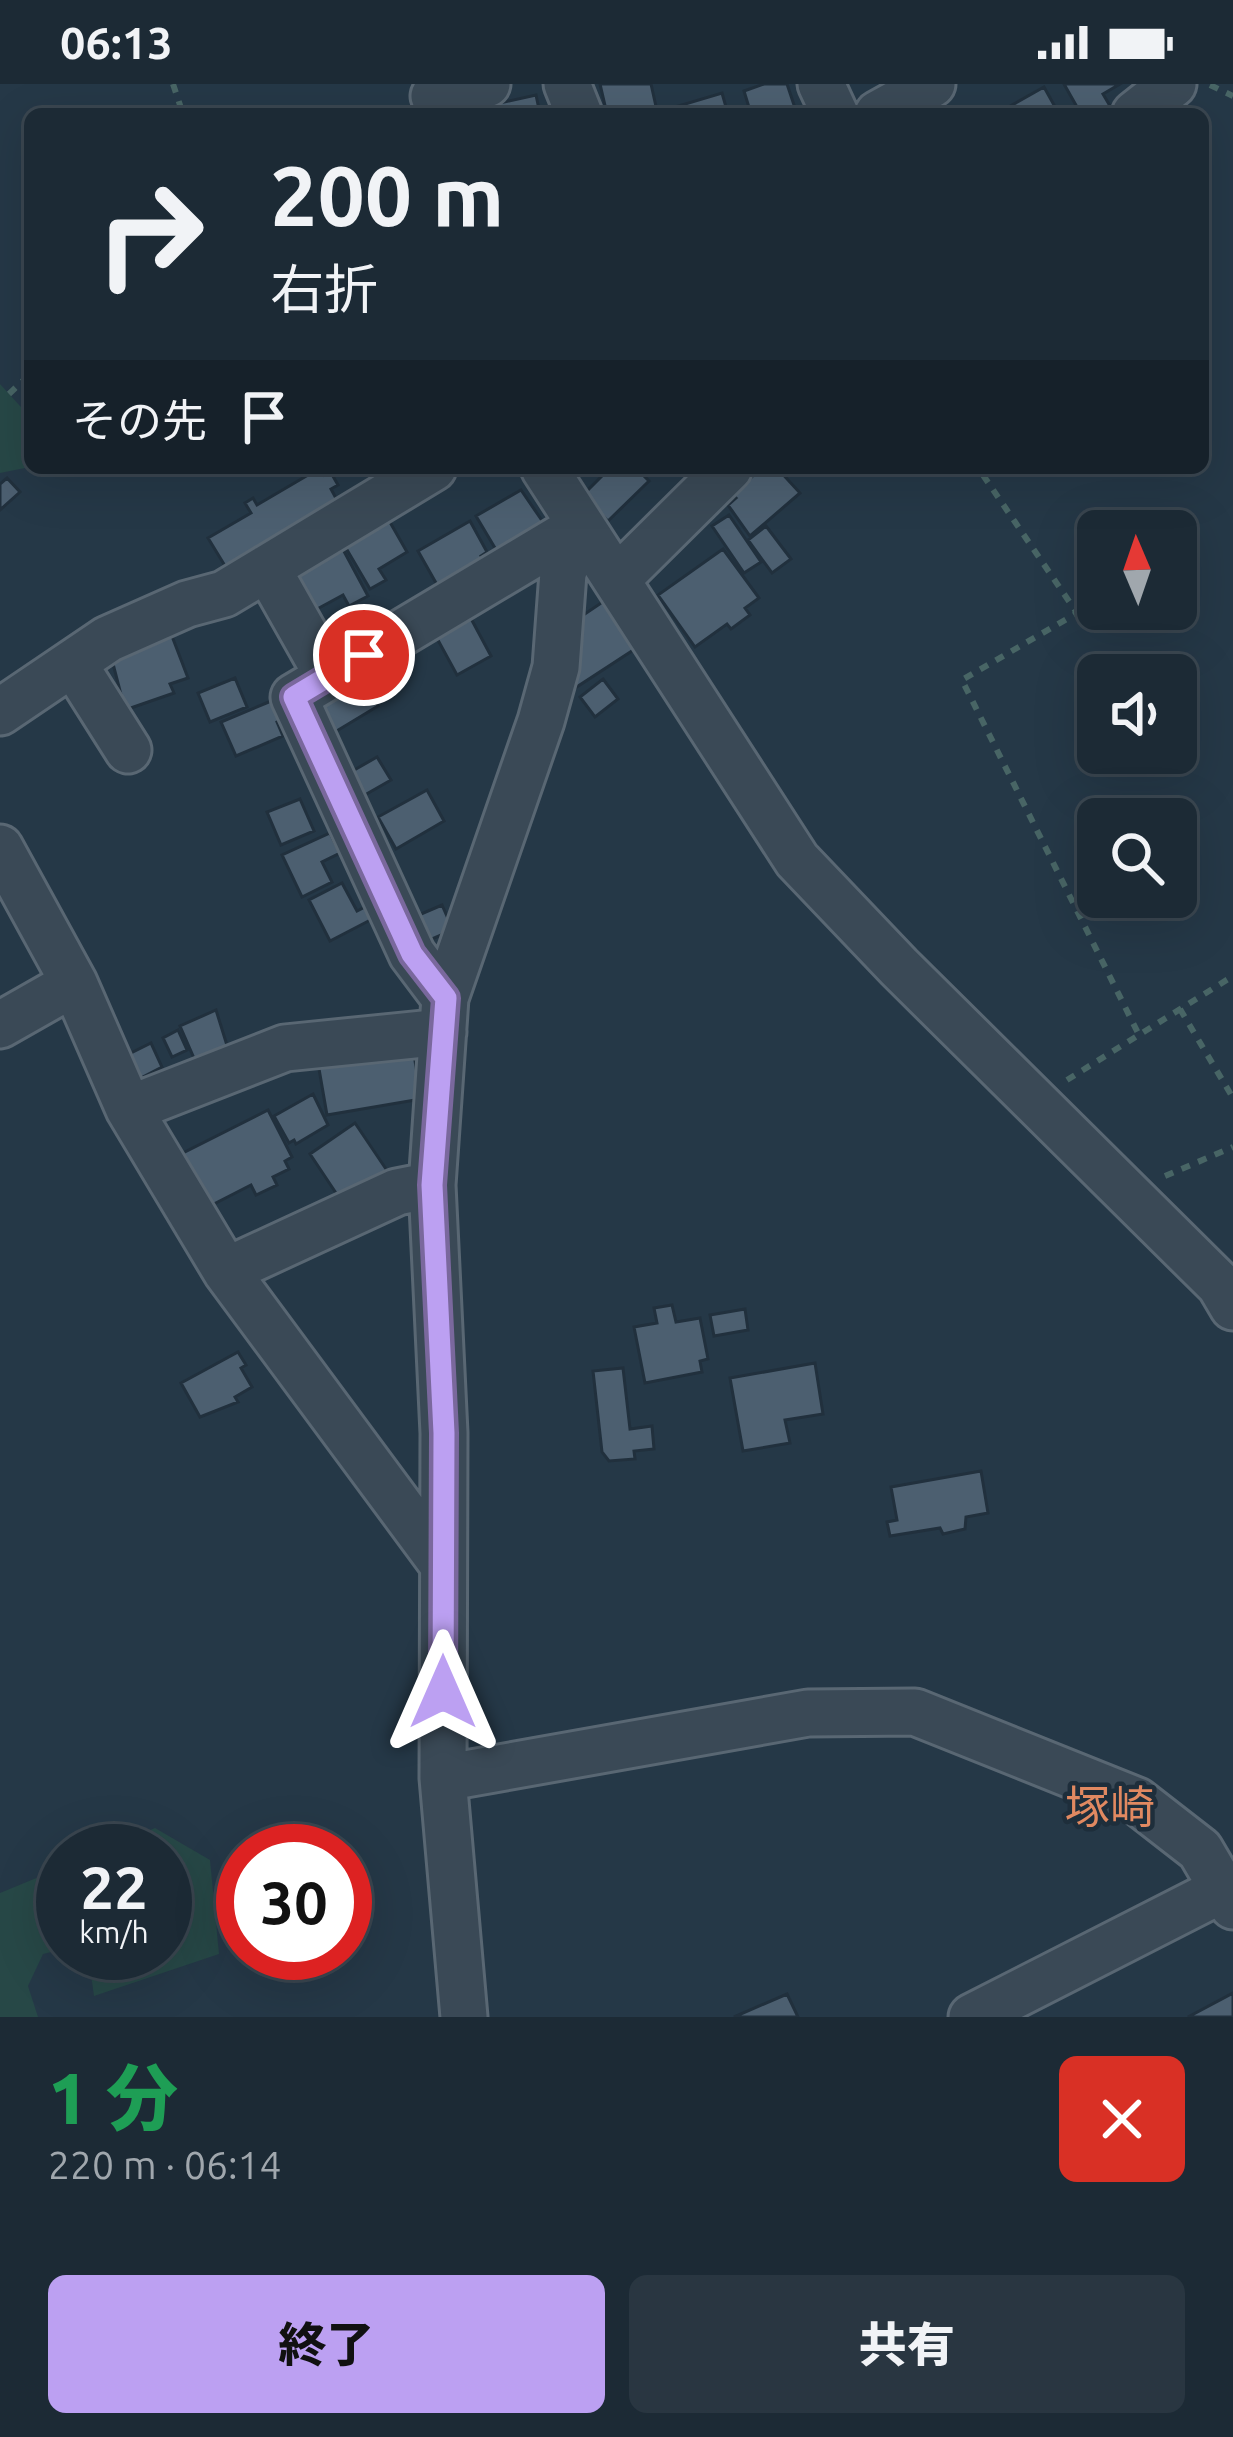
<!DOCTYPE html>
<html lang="ja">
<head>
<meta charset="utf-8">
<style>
	body { margin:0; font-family:Ubuntu,"Noto Sans JP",sans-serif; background:#293641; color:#f1f3f6; height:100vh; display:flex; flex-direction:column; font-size:45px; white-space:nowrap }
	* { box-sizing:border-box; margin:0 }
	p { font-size:39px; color:#a0a7ad }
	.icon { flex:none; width:66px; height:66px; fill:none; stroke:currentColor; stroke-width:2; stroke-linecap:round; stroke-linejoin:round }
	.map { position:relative; height:1933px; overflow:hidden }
	.panel { display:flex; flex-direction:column; background:#1c2a35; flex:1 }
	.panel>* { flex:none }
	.guide { position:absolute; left:24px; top:24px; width:1185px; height:366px; border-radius:18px; box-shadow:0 12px 48px #0002,0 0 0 3px #3a4650; background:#1c2a35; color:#f1f3f6; overflow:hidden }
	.needle { width:78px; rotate:358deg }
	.buttons { position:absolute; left:1077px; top:426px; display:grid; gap:24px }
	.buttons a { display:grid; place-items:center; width:120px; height:120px; border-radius:18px; background:#1c2a35; box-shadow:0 12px 48px #0002,0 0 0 3px #3a4650; font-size:60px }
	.speed { position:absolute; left:36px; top:1740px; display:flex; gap:24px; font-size:60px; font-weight:700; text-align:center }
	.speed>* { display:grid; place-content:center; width:156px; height:156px; border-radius:50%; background:#1c2a35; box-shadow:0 12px 48px #0002,0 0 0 3px #3a4650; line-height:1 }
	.speed small { font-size:30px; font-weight:400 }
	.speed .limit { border:18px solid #d22; background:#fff; color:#111 }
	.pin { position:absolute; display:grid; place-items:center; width:102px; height:102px; color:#fff; margin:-51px; border:6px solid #fff; border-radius:50%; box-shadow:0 3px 12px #0007 }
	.me { position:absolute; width:132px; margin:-66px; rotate:0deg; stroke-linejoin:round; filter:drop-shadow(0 0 9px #0008) }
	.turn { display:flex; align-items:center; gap:42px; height:252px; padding:0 48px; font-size:54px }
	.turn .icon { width:156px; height:156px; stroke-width:2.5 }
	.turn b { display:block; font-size:84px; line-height:102px }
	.then { display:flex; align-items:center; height:114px; padding:0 48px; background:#0003; gap:24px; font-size:45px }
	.round { display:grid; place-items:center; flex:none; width:126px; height:126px; border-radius:18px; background:#293641 }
	.overview { display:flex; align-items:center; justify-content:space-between; height:204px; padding:0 48px }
	h1 { font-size:72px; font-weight:800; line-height:90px; color:#1e9e55 }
	.cta { display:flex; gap:24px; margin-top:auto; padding:24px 48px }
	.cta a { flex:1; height:138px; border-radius:18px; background:#bca0f2; color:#111; font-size:48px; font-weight:800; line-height:138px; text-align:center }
	.cta a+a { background:#293641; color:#f1f3f6 }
	.status { display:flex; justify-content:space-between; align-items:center; height:84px; padding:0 60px; background:#1c2a35; direction:ltr }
	.status svg { height:33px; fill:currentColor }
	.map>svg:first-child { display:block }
</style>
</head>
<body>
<div class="status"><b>06:13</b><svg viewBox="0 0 49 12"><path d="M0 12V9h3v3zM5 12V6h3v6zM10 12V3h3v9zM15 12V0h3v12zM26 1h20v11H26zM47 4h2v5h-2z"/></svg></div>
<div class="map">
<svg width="1233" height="1933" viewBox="0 0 1233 1933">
	<rect width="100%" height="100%" fill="#253847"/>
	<!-- green -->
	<path fill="#274847" d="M0,300l30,33v50l-30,6z
		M155,1744l55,32 9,94 -125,42 -6,-43h77v-102h-64z
		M63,1783v82l-20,5 -15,32 10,31h-38v-124z"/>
	<!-- building -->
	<path fill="#4c5f70" stroke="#21303d" stroke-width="3" d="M600,0h51l6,27 -50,3z
		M764,0h23l10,30h-46l-7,-23z
		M1064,0h56l-17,10 7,12 -13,8h-16z
		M1044,3l15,27h-51l-3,-5z
		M722,9l6,21h-51l-2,-7z
		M536,11l4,19h-61l-2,-6z
		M320,384l4,7 6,-4 8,14 -7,4 7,13 -108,72 -22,-36 43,-25 -6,-10 8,-5 4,7z
		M610,384h26l13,13 -41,40 -26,-25z
		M761,384h16l23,25 -50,43 -22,-31 8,-7 -3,-3z
		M7,394l13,14 -20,18v-26z
		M521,406l24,35 -47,28 -22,-37z
		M729,431l32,47 -17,11 -32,-47z
		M387,433l20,35 -28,17 7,11 -16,9 -27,-46z
		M470,437l17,31 -6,4 3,5 -44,29 -22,-39z
		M766,442l25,33 -19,14 -24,-33z
		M339,458l29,54 -19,10 -6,-11 -35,19 -18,-45z
		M723,465l36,49 -14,10 5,7 -19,14 -4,-5 -32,23 -37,-52z
		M610,513l31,48 -69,45 -5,-64z
		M468,529l23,43 -34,19 -24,-44z
		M170,547l18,47 -18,6 4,9 -49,17 -13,-50 35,-13 -2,-7z
		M358,589l20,33 -43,26 -16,-27z
		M235,594l12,29 -37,15 -12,-29z
		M603,595l15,20 -23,18 -15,-20z
		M276,615l9,19 -8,4 6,14 -47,20 -15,-34z
		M377,673l14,23 -28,16 -14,-23z
		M427,706l17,31 -48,28 -18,-32z
		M300,715l14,32 -33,14 -14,-33z
		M330,749l10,20 -18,9 10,20 -30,15 -20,-42z
		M342,799l15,28 16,-8 7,12 -50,26 -21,-41z
		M442,821l11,25 -28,12 -11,-25z
		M216,926l14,45 -33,10 -17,-39z
		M178,946l9,20 -15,7 -9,-19z
		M151,959l11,24 -27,14 -12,-24z
		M413,964l8,51 -94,16 -9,-52z
		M313,1010l15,31 -32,19 -2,-4 -5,3 -15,-27z
		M268,1026l24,47 -7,4 4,8 -16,8 4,8 -21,10 -5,-10 -43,22 -27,-53z
		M355,1039l35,52 -46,30 -34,-51z
		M672,1221l4,17 24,-4 8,41 -8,2 2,11 -57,11 -11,-56 23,-4 -3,-15z
		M745,1225l3,21 -34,6 -4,-21z
		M238,1268l8,13 -5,3 11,19 -17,10 3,5 -38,15 -19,-34z
		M815,1279l8,51 -38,6 5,23 -47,8 -13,-73z
		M623,1284l7,61 22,-3 2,23 -20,2 1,8 -26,2 -7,-9 -9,-81z
		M981,1387l7,42 -22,4 -1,12 -22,5 -3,-6 -50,8 -3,-14 10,-2 -6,-33z
		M1233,1909v24h-45z
		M787,1910l11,23h-64z"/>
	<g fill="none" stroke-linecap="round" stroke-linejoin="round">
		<defs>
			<path id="minor" d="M567,0l12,30
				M821,0l14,30
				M434,12l53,-12
				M878,30l54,-30
				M1135,30l38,-30
				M544,384l253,392 102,107 321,318 13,22
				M267,484l61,108
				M617,495l112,-111
				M73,579l55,87
				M0,628l108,-73 79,-35 37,-10 209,-126
				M0,764l74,135 55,126 97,162 216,292
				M445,914l-33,-44 -118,-257 285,-170
				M0,941l74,-42
				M129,1025l156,-61 158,-16
				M226,1187l171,-79 35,-7
				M443,1694l365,-65 107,-1 222,89 63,49 33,56
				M464,1933l-21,-239 1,-345 -12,-248 13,-187 96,-277 15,-54 7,-94 16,-46
				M972,1933l261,-133"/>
		</defs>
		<!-- minor casing -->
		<use href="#minor" stroke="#596773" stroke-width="51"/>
		<!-- path -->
		<path stroke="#486565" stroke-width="6" stroke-dasharray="9 9" stroke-linecap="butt" d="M173,0l10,30
			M1210,1l23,11
			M9,310l21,-20
			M983,391l94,138 -115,67 177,355
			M1180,925l53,89
			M1067,996l166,-104
			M1165,1092l68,-29"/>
		<!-- minor -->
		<use href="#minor" stroke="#3a4956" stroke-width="45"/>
	</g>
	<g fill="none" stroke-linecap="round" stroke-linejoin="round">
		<defs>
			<path id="route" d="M364,571l-70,42 118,257 34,44 -14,187 12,248 -1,259"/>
		</defs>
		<!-- route casing -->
		<use href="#route" stroke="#7a689d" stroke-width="30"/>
		<!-- route -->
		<use href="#route" stroke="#bca0f2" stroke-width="21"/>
	</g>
	<g text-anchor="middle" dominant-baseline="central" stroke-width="9" stroke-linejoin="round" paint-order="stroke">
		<!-- quarter labels -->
		<g font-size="45" fill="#e18961" stroke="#1e2e3b">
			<text x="1110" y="1722">塚崎</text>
		</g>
	</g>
</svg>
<div class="buttons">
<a><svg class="needle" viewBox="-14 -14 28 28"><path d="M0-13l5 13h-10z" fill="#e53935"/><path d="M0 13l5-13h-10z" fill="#a0a7ad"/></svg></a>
<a><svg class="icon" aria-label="sound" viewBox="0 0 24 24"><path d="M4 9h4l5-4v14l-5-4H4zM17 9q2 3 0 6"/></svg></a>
<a><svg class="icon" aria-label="search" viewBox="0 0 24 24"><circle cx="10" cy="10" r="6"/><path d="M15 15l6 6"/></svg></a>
</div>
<div class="speed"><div>22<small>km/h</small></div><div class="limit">30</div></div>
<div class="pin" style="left:364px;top:571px;background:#d93025"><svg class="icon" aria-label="arrive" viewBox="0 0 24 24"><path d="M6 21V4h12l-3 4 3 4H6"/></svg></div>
<svg class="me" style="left:443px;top:1608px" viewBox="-20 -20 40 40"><path d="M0-17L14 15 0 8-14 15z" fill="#bca0f2" stroke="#fff" stroke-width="4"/></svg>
<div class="guide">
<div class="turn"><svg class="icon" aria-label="right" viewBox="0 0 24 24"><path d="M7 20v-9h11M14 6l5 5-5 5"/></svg><div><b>200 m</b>右折</div></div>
<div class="then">その先<svg class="icon" aria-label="arrive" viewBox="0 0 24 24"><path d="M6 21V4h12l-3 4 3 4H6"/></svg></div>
</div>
</div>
<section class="panel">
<div class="overview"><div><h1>1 分</h1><p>220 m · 06:14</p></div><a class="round" style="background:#d93025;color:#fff"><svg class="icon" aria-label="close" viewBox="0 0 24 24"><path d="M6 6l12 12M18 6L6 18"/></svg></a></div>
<div class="cta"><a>終了</a><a>共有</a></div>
</section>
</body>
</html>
